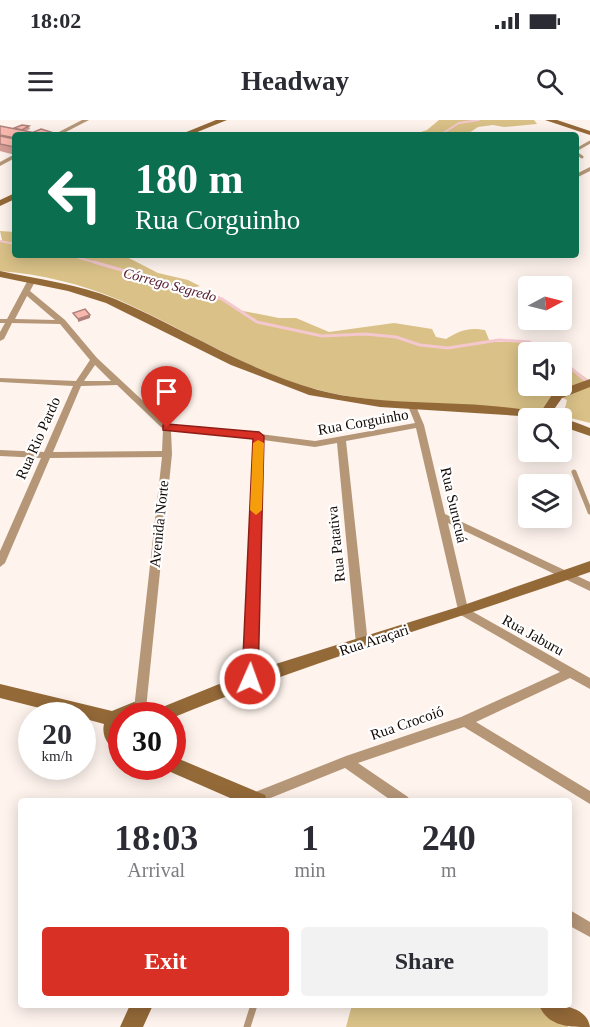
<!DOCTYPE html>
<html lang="en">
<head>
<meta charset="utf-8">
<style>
	body { margin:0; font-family:"Times New Roman",serif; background:#f2f2f3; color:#2b2b33; height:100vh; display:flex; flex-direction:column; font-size:22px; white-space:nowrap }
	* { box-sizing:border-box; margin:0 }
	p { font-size:20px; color:#7c7c81 }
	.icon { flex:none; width:33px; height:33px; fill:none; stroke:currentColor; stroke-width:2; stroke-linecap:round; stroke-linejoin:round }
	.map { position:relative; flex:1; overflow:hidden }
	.drawer { position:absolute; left:18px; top:678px; width:554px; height:210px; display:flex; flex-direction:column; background:#fff; border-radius:6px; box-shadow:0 3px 15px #0003 }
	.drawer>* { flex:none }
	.top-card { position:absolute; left:12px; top:12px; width:567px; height:126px; border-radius:6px; box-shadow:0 3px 15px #0003; background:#0b6e4f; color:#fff; overflow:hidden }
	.needle { width:39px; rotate:83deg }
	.controls { position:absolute; left:518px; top:156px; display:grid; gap:12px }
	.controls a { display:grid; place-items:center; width:54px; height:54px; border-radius:6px; background:#fff; box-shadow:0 3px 15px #0003; font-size:30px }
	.speed { position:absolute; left:18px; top:582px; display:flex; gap:12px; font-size:30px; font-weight:700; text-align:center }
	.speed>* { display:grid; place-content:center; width:78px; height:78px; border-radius:50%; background:#fff; box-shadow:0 3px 15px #0003; line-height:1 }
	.speed small { font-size:15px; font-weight:400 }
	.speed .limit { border:9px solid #d22; background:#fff; color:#111 }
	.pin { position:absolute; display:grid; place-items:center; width:51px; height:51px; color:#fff; margin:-62px -26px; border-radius:50% 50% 50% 0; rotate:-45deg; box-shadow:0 0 6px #0007 }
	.pin .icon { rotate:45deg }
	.me { position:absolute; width:66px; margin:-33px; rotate:2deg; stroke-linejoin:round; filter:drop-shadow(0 0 4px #0008) }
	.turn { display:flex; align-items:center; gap:21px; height:126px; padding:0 24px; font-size:27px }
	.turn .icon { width:78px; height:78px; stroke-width:2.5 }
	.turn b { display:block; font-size:42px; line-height:51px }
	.eta { display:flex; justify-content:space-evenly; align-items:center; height:102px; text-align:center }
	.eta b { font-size:36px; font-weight:700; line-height:42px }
	.cta { display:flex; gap:12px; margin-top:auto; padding:12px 24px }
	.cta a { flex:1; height:69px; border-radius:6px; background:#d93025; color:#fff; font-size:24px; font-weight:700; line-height:69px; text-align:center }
	.cta a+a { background:#f2f2f3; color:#2b2b33 }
	.status { display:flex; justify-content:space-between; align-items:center; height:42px; padding:0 30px; background:#fff; direction:ltr }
	.status svg { height:16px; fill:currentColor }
	header { display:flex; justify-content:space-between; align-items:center; height:78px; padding:0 24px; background:#fff; font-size:27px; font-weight:700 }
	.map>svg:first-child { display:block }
</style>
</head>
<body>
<div class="status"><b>18:02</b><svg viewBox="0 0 49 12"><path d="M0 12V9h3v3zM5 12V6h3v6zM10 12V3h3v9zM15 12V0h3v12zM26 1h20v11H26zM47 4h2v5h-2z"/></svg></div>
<header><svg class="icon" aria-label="menu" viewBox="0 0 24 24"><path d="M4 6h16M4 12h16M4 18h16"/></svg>Headway<svg class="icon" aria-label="search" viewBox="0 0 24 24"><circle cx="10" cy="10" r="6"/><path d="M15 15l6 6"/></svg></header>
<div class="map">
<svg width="590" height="907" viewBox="0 0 590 907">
	<rect width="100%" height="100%" fill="#fef3ed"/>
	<!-- green -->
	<path fill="#d9c187" d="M439,0h95l3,4 -33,3 -11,-2 -15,2 -12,8h-54l15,-5z
		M0,111l15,1v23h108l35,18 30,7 12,6 -13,3 35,10 16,11 41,8h17l33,14 65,-9 38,6 4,8 10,2c14,-9 23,-12 39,-9l5,12h39l20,10h-21v34h33v-26l29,21v42l-27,-7 4,-16 -10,-5 -14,18c-82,-13 -169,-3 -248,-30 -61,-21 -117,-57 -176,-83 -37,-16 -79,-26 -119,-29v-30l2,-1z
		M352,885h187l30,22h-223z"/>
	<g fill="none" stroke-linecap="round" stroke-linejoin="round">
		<!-- stream-far1 -->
		<path stroke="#f4c8ce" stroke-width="2" d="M440,15l19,-12 20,-3
			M0,121l15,3
			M69,135l31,9"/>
		<!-- stream -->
		<path stroke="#f4c8ce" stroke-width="3" d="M94,142l48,14 17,9 44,7 19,7 35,23 65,14 43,-2 31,3 24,8 28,3 51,-8 30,2 20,10
			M561,240l29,24"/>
		<!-- lane-far2 -->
		<path stroke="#b59778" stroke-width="3" d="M576,30l14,-8
			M576,33l6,4"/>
		<!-- lane-far1 -->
		<path stroke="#b59778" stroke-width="5" d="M574,352l16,40"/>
		<!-- lane -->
		<path stroke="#b59778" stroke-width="7" d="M247,907l7,-22"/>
		<!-- street -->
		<path fill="#b59778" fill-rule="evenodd" d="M82,0h7l-29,15h-7z
			M15,34v4l-15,8v-4z
			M590,47v4l-14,7v-4z
			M29,158l7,2 -6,11 35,29 32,38 72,67 35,2 111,14 100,-18 -7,-17 1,-2h6l9,21 21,89 145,68v9l-142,-68 20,86 122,69v11l-20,-11 -94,44 114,69v13l-126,-77 -106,36 50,34 2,4h-18l-47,-33 -82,33h-16l1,-6 98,-39 115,-39 99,-45 -101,-58 -43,-186 -70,13 22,203 -2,3h-8l-2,-3 -19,-201 -22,4 -52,-7 -7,239 -2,3 -4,2 -4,-2 -2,-3 10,-240 -50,-6 -33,-2 1,23 -26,255 -2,4 -4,1 -4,-1 -2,-4 28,-252 -112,1 -45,105 -5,4v-16l41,-93 -41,-2v-6l44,2 29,-66 -73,-4v-4l76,3 14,-21 -30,-36 -48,-1 -8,16 -4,2v-9l5,-9h-5v-4h7zM27,176l28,24 -40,-1zM95,245l16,16h-27zM117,265l46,44 -1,22 -109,1 28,-66z
			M568,789l22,13v15l-22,-12z"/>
		<!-- secondary -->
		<path fill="#946938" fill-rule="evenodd" d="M216,0h11l-37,15h-11z
			M545,0h12l33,11v4z
			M15,73v6l-15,7v-6z
			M0,151c38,8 78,13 115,28 68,29 131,71 203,91 73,19 149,7 222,23l14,-21 36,-13v8l-28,11 -12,17 3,3 -173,-11 -71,-12 -78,-30 -125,-62 -38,-12 -68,-14z
			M560,298c10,2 20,6 30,10v8l-29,-10z
			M590,441v11c-139,49 -281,90 -418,146v-2h-50v38c-13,-5 -21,-18 -18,-30l-22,-6v-2h-11l-71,-18v-14l112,27 22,-9 21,8 89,-36 214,-67z
			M172,636l93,39 2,6h-30l-71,-31 -2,-4h8z
			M130,885h23l-10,22h-23z
			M539,885c18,0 47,-1 51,22 -21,0 -42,0 -51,-22z"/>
	</g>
	<!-- wall -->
	<path fill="#d59e96" d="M0,6l14,3 15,-3 1,3 -4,2 5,1 1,3h-17v20l-15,-4z"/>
	<!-- shaded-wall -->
	<path fill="#ae817a" d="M90,195v3l-12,4v-3z"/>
	<!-- building -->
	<path fill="#f8b8ae" stroke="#ae817a" stroke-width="1.5" d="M22,5l7,1 -7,4 -8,-2z
		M0,6l31,6 -6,3h-10v3l-15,-3z
		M41,9l10,3 -7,3 -10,-3z
		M0,16l15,3v7l-1,1 -14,-3z
		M85,189l5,6 -12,4 -5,-6z"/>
	<!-- route -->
	<path fill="#d93025" stroke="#8d1f18" stroke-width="1.5" d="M167,304l92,8 5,4 -6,243 -3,4 -5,2 -5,-2 -3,-4 11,-240 -90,-9v-5z"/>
	<!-- slow -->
	<path fill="#f59e0b" d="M258,320l6,3 -2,67 -6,5 -6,-5 3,-67z"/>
	<g text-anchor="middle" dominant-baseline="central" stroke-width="4.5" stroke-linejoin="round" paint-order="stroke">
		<!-- far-water labels -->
		<g font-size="14" font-style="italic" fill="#511223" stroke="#fff">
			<text transform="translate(170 165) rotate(15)">Córrego Segredo</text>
		</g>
		<!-- street labels -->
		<g font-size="15" fill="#130a06" stroke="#fff">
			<text transform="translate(363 302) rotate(-10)">Rua Corguinho</text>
			<text transform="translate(38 318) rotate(-66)">Rua Rio Pardo</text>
			<text transform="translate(454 385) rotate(77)">Rua Surucuá</text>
			<text transform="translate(159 404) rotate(-84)">Avenida Norte</text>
			<text transform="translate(336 424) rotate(-96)">Rua Patativa</text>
			<text transform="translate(533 515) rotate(29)">Rua Jaburu</text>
			<text transform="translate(374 520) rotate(-18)">Rua Araçari</text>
			<text transform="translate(407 603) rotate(-19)">Rua Crocoió</text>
		</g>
	</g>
</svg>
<div class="controls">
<a><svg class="needle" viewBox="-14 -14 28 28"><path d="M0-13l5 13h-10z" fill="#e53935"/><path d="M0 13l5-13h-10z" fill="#7c7c81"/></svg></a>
<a><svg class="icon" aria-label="sound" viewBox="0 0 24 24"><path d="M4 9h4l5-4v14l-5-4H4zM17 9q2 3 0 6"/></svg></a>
<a><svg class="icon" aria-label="search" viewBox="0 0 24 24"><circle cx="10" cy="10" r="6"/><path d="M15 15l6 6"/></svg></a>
<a><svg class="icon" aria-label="layers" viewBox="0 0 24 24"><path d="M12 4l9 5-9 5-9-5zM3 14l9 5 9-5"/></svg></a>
</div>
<div class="speed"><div>20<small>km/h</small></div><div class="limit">30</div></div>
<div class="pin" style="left:167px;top:308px;background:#d93025"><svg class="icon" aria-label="arrive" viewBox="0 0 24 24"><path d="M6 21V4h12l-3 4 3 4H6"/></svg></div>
<svg class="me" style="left:250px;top:559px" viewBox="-20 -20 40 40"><circle r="17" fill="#d93025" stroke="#fff" stroke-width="3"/><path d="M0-11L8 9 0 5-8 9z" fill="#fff"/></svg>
<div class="top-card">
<div class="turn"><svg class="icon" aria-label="left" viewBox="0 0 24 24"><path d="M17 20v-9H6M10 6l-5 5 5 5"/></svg><div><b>180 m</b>Rua Corguinho</div></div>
</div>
<section class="drawer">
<div class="eta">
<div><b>18:03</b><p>Arrival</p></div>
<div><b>1</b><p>min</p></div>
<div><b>240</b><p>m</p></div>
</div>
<div class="cta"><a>Exit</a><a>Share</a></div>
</section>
</div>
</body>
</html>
